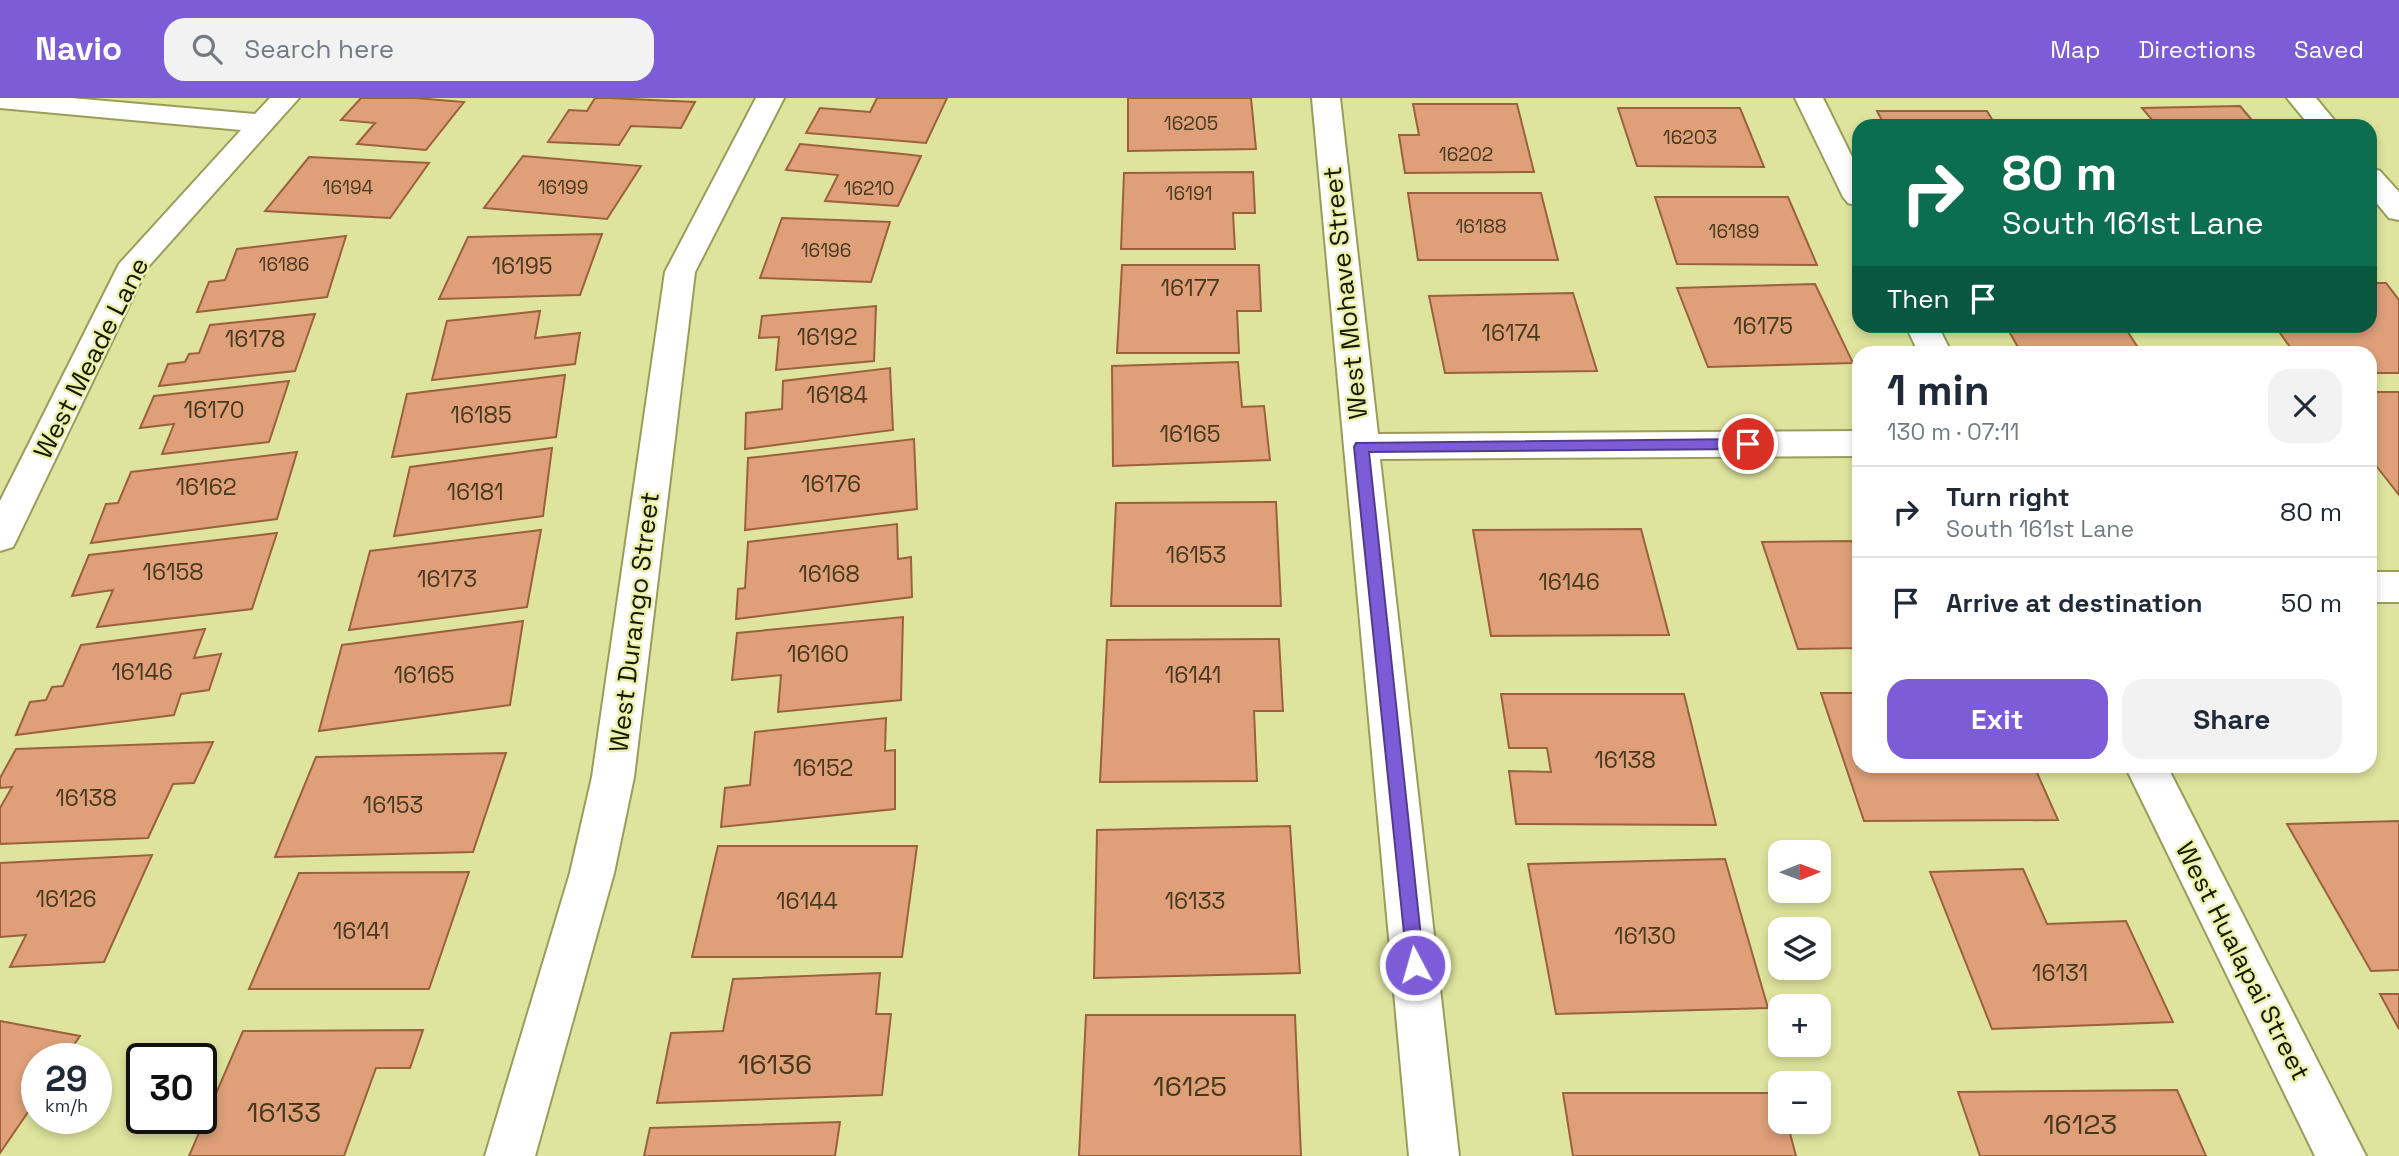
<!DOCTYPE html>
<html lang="en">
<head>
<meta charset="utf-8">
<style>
	body { margin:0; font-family:"Space Grotesk",sans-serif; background:#f2f2f3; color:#1f2937; height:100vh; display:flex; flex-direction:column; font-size:26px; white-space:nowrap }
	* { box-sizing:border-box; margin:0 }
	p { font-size:23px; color:#747a83 }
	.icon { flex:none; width:38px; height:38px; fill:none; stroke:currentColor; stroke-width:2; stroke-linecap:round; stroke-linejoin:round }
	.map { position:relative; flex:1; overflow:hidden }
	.side { position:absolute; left:1852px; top:248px; width:525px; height:427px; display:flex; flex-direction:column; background:#fff; border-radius:21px; box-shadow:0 4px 10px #0003 }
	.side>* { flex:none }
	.hud { position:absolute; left:1852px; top:21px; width:525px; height:214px; border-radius:21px; box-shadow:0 4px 10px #0003; background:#0b6e4f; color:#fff; overflow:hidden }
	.needle { width:46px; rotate:89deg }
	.fabs { position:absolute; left:1768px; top:742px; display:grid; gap:14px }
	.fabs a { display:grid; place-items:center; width:63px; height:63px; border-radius:14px; background:#fff; box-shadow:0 4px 10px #0003; font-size:35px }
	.speed { position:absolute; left:21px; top:945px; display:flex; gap:14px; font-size:35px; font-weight:700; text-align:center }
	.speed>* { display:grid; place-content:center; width:91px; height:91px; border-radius:50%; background:#fff; box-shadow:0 4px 10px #0003; line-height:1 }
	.speed small { font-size:18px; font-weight:400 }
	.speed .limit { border:4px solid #111; border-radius:10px; background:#fff; color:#111 }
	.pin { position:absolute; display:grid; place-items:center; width:60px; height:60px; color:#fff; margin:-30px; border:4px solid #fff; border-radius:50%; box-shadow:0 2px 7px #0007 }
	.me { position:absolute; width:77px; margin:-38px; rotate:354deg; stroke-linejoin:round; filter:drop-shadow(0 0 5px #0008) }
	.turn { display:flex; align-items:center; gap:24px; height:147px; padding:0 35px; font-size:32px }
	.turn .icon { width:91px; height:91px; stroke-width:2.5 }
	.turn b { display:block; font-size:49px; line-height:60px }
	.then { display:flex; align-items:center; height:66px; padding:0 35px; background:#0003; gap:14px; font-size:26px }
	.round { display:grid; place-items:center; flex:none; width:74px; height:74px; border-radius:21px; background:#f2f2f3 }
	.overview { display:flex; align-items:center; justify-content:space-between; height:119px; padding:0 35px }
	h1 { font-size:42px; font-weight:800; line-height:52px }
	.cta { display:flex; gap:14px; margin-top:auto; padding:14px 35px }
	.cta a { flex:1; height:80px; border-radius:21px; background:#7d5cd7; color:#fff; font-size:28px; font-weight:800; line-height:80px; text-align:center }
	.cta a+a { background:#f2f2f3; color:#1f2937 }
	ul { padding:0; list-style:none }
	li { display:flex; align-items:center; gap:21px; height:91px; padding:0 35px; border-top:2px solid #e0e1e3 }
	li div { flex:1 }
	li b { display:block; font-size:26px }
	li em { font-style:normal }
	header { display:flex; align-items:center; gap:42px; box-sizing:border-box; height:98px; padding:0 35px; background:#7d5cd7; color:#fff }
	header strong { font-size:33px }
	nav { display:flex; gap:38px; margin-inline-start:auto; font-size:24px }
	.search { width:490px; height:63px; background:#f2f2f3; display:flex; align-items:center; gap:18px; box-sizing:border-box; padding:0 24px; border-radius:21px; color:#747a83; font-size:26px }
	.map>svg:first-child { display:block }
</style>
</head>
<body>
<header>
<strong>Navio</strong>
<div class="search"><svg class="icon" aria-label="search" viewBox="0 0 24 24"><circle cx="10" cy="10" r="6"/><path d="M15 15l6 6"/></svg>Search here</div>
<nav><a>Map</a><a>Directions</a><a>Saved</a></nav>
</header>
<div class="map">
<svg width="2399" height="1058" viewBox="0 0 2399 1058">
	<rect width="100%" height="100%" fill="#dee49d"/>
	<!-- building -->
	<path fill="#de9f79" stroke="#9b613c" stroke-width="2" d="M361,0h54l49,4 -38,48 -69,-6 18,-21 -34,-3z
		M595,0h13l87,4 -14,26 -50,-2 -12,19 -71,-3 21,-32 18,1z
		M877,0h70l-21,45 -120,-10 14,-25 50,4z
		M1128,0h123l5,51 -128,2z
		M1413,6h104l17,68 -129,1 -6,-38h20z
		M2240,8l17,20h-116l-3,-5h15l-11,-13z
		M1618,10h122l24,59 -127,-1z
		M1877,13h110l9,15h-111z
		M800,46l103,10 18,2 -23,50 -73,-5 13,-26 -52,-5z
		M523,58l118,10 -34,53 -123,-11z
		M309,59l120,6 -39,55 -125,-7z
		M1253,74l2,41h-22l2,36h-114l3,-76z
		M1408,95h133l17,67h-140z
		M1655,99h133l29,68 -140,-1z
		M782,120l108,4 -19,60 -111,-4z
		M602,136l-22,61 -141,4 29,-62z
		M346,138l-19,61 -130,15 12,-30 16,-2 12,-31z
		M1122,167h137l2,46h-24l2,42h-122z
		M2370,185h16l13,17v73h-29v-19h-75l-20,-28h95z
		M1815,186l38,79 -145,4 -31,-79z
		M1573,195l24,78 -152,2 -16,-77z
		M876,208l-2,55 -98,9 3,-33 -20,1 3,-22z
		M540,213l-5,27 45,-5 -5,31 -143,16 15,-59z
		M315,216l-20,57 -136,15 9,-22 17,-2 4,-8 10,-1 11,-28z
		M2006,228h118l18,28h-115l-2,-5h-6z
		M1238,264l4,45 22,-1 6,54 -157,6 -1,-100z
		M890,270l3,62 -148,19 1,-36 36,-4 1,-28z
		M565,277l-9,62 -164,20 15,-63z
		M289,283l-20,61 -107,12 12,-30 -34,4 14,-32z
		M2370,294h29v103l-29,-37z
		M914,341l3,70 -172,21 3,-72z
		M552,350l-9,68 -149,20 16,-69z
		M297,354l-20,67 -186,24 15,-39 12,-1 13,-31z
		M1276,404l5,104h-170l5,-103z
		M897,426l1,35 13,-2 1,40 -176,22 2,-30 7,-1 3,-46z
		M1641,431l28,106 -178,1 -18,-106z
		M541,432l-14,77 -178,23 21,-79z
		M277,435l-25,76 -155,18 16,-37 -41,6 17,-41z
		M1858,443v107l-60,1 -36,-107z
		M903,519l-2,83 -123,12 3,-37 -49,5 5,-47z
		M523,523l-13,84 -191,26 23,-86z
		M205,531l-11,29 27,-4 -12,36 -28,4 -7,21 -158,20 14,-33 16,-2 6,-13 11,-1 18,-41z
		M1279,541l4,72h-29l3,70 -157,1 7,-142z
		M1821,595h37v73h176l24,54 -194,1z
		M1501,596h183l32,131 -200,-1 -7,-53 42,1 -4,-24h-38z
		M886,620l-1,33 10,-1v59l-174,18 4,-39 25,-3 5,-53z
		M213,644l-19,41 -21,1 -25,54 -148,6v-36l12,-21 -12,1v-10l16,-29z
		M506,655l-33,99 -198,5 41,-100z
		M2399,723v149l-28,1 -84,-147z
		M1290,728l10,147 -206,5 3,-148z
		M718,748h199l-15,111h-210z
		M152,757l-48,107 -94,5 16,-32 -26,2v-74z
		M1725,761l43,149 -212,6 -28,-150z
		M2023,771l24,55 79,-3 47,101 -181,7 -62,-157z
		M469,774l-40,117h-180l50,-116z
		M880,875l-4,41h15l-9,81 -225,8 14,-70 52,-2 10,-52z
		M2380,896h19v35z
		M1086,917h209l6,141h-222z
		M0,923l80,15 -16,23h-27v40l-37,54z
		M423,932l-13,38h-34l-32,88h-155l54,-125z
		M2177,992l29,66h-226l-22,-64z
		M1563,995h217v29h7l9,34h-223z
		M840,1024l-5,34h-191l6,-28z"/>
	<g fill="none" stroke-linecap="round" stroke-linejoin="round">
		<defs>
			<path id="street" d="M0,0h71l184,16 15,-16h29l-152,170 -129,269 -5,10 -13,4v-50l119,-237 122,-134 -241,-22z
				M756,0h28l-89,174 -61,505 -20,96 -79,283h-50l85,-283 22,-96 73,-505z
				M1312,0h28l38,336 480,-3v25l-478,3 79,697h-50z
				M1795,0h28l35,71v37l-10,-3 -5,-6z
				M2287,0h29l23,28h-29z
				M2370,70l10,3 19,21v28l-10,-2 -19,-23z
				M1906,228h32l14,28h-33z
				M2370,474h29v30h-29z
				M2125,668h42l199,390h-51z"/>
		</defs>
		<!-- street casing -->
		<use href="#street" stroke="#999d59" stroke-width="4"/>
		<!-- street -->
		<use href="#street" fill="#fff" fill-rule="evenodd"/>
	</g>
	<!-- route -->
	<path fill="#7d5cd7" stroke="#513c8c" stroke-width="2" d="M1748,341l7,5 -7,5 -379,3 55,513 -3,7 -6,2 -7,-2 -54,-525 2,-4z"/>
	<g text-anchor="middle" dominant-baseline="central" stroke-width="5" stroke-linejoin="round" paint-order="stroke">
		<!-- far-number labels -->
		<g font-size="19" fill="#47391e">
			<text x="1191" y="25">16205</text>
			<text x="1690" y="39">16203</text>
			<text x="1466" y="56">16202</text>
			<text x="348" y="89">16194</text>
			<text x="563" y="89">16199</text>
			<text x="869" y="90">16210</text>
			<text x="1189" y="95">16191</text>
			<text x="1481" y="128">16188</text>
			<text x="1734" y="133">16189</text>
			<text x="826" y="152">16196</text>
			<text x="284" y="166">16186</text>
		</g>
		<!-- number labels -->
		<g font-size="23" fill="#47391e">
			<text x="522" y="168">16195</text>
			<text x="1190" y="190">16177</text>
			<text x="1763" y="228">16175</text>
			<text x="1511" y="235">16174</text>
			<text x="827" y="239">16192</text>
			<text x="255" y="241">16178</text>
			<text x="837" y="297">16184</text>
			<text x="214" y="312">16170</text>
			<text x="481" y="317">16185</text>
			<text x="1190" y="336">16165</text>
			<text x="831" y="386">16176</text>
			<text x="206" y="389">16162</text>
			<text x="475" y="394">16181</text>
			<text x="1196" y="457">16153</text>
			<text x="173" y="474">16158</text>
			<text x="829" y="476">16168</text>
			<text x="447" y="481">16173</text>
			<text x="1569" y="484">16146</text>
			<text x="818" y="556">16160</text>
			<text x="142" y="574">16146</text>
			<text x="424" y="577">16165</text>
			<text x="1193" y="577">16141</text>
			<text x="1625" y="662">16138</text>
			<text x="823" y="670">16152</text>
			<text x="86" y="700">16138</text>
			<text x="393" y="707">16153</text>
			<text x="66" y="801">16126</text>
			<text x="807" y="803">16144</text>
			<text x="1195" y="803">16133</text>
			<text x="361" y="833">16141</text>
			<text x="1645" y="838">16130</text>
			<text x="2060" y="875">16131</text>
		</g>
		<!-- street labels -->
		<g font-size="26" fill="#151700" stroke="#ebf1aa">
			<text transform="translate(1345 195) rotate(-96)">West Mohave Street</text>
			<text transform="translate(91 260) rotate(-63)">West Meade Lane</text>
			<text transform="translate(634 524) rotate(-83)">West Durango Street</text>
			<text transform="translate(2243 863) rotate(63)">West Hualapai Street</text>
		</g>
		<!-- near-number labels -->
		<g font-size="28" fill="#47391e">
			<text x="775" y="966">16136</text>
			<text x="1190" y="988">16125</text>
			<text x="284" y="1014">16133</text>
			<text x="2080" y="1026">16123</text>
		</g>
	</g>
</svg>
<div class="fabs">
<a><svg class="needle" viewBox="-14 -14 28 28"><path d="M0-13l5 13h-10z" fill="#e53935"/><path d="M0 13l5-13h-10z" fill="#747a83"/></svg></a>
<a><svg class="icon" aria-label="layers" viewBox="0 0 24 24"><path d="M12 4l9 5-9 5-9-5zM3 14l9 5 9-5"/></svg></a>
<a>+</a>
<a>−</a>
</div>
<div class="speed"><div>29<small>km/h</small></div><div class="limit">30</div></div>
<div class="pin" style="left:1748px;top:346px;background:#d93025"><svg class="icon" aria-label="arrive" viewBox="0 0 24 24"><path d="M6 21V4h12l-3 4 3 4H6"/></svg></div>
<svg class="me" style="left:1415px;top:867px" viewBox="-20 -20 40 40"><circle r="17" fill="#7d5cd7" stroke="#fff" stroke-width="3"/><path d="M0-11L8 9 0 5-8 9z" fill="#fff"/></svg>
<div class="hud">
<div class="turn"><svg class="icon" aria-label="right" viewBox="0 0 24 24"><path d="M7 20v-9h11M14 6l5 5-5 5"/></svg><div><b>80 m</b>South 161st Lane</div></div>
<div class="then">Then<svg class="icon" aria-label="arrive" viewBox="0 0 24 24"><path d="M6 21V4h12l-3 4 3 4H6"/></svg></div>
</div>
<section class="side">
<div class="overview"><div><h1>1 min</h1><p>130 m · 07:11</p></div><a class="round"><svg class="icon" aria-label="close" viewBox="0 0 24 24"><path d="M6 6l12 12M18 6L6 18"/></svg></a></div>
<ul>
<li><svg class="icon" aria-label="right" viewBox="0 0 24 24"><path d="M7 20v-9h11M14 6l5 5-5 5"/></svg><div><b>Turn right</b><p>South 161st Lane</p></div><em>80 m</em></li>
<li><svg class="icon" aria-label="arrive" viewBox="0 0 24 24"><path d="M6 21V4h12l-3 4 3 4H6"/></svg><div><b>Arrive at destination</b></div><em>50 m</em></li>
</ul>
<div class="cta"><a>Exit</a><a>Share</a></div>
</section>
</div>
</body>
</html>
